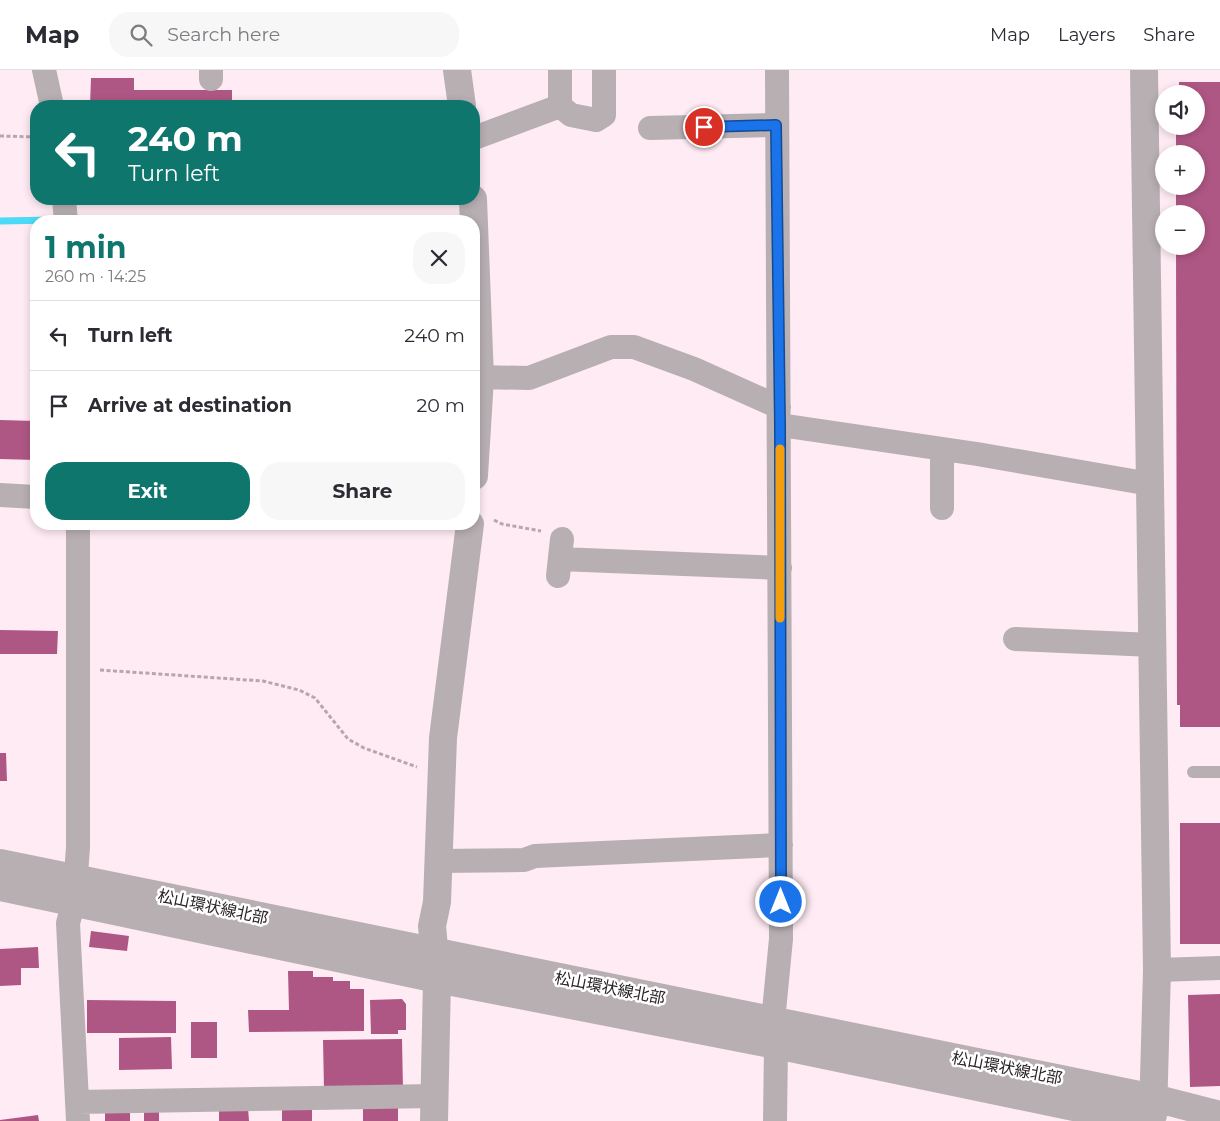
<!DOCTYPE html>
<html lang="en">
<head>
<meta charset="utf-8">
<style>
	body { margin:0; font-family:Montserrat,"Noto Sans JP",sans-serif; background:#f7f7f7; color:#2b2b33; height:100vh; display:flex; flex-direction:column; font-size:19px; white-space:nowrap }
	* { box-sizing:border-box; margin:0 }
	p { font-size:16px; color:#7c7c81 }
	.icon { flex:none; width:28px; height:28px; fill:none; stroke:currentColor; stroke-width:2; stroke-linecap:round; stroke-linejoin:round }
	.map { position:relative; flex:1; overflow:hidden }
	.panel { position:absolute; left:30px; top:145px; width:450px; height:315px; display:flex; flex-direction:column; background:#fff; border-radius:20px; box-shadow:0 2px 8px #0003 }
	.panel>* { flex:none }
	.hud { position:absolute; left:30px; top:30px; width:450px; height:105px; border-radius:20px; box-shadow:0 2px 8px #0003; background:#0f766e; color:#fff; overflow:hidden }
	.controls { position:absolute; left:1155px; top:15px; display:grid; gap:10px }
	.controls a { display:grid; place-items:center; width:50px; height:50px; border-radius:50%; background:#fff; box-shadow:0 2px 8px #0003; font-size:25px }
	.pin { position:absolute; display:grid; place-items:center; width:42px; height:42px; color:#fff; margin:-21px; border:2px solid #fff; border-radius:50%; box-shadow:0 1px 5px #0007 }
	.me { position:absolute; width:55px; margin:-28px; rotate:0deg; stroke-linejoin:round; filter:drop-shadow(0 0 4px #0008) }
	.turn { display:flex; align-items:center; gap:18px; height:105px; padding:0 15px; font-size:22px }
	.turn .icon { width:65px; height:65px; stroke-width:2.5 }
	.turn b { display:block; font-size:35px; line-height:42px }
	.round { display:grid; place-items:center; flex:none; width:52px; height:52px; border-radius:20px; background:#f7f7f7 }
	.head { display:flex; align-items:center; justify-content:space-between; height:85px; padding:0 15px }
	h1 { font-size:30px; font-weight:700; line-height:38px; color:#0f766e }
	.button { display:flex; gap:10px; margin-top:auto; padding:10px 15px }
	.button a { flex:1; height:58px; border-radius:20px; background:#0f766e; color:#fff; font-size:20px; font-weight:700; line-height:58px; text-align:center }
	.button a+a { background:#f7f7f7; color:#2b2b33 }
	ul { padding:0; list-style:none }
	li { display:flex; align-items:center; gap:15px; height:70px; padding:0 15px; border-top:1px solid #e1e1e2 }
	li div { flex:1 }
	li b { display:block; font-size:19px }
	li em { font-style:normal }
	header { display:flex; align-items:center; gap:30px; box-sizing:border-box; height:70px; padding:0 25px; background:#fff; border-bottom:1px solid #e1e1e2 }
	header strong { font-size:24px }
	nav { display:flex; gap:28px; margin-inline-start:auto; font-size:18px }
	.search { width:350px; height:45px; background:#f7f7f7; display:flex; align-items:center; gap:12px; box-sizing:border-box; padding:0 18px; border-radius:20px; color:#7c7c81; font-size:19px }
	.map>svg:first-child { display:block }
</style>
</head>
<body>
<header>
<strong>Map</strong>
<div class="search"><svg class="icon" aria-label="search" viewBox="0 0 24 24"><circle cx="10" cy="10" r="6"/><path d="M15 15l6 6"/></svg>Search here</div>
<nav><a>Map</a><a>Layers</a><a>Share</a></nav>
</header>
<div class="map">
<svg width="1220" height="1051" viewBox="0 0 1220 1051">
	<rect width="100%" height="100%" fill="#ffebf3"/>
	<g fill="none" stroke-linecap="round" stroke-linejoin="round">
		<!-- stream -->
		<path stroke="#4cdaf8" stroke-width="7" d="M0,151l55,-1"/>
	</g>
	<!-- building -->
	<path fill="#af5784" d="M91,8h43v12h98v16h-142z
		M1179,12h41v645h-40v-22h-3l-1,-459h20v-32h-20v-28h20v-32h-20v-28h20v-32h-17z
		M0,350l36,1v39l-36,-1z
		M0,560l58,1 -1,23h-57z
		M0,683h6l1,28h-7z
		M1180,753h40v121h-40z
		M91,861l38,5 -2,15 -38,-4z
		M38,877l1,21h-18v17l-21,1v-37z
		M288,901h25v6h20v4h17v8h14v42l-115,1 -1,-22h41z
		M1220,924v92l-30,1 -2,-92z
		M402,929l4,5v26h-8v4h-27l-1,-34z
		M87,930l89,1v32h-89z
		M191,952h26v36h-26z
		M171,967l1,32 -53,1v-32z
		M402,969l1,50 -79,1 -1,-50z
		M363,1033h35v18h-35z
		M282,1034h30v17h-30z
		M144,1035h15v16h-15z
		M248,1038l1,13h-30v-12z
		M130,1042v9h-25v-8z
		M38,1045l1,6h-39v-1z"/>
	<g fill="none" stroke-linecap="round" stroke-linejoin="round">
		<!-- path -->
		<path stroke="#b7a7ad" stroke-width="3" stroke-dasharray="4 2.5" stroke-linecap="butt" d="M0,66l36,1
			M494,450l8,4 39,7
			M100,600l163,11 36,9 16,8 33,41 16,9 53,19"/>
		<!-- service -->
		<path stroke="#b8afb3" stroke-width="12" d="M1193,702h27"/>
		<!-- minor -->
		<path stroke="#b8afb3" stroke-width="24" d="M44,0l8,36
			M211,0v9
			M560,36l11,9 25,5 8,-5v-45
			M560,36v-36
			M650,58l126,-3
			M474,68l86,-32
			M64,129l2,22
			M474,307l55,1 82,-31h23l60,22 85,38
			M780,355l197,29 173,30
			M942,379v59
			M0,425l36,2
			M78,454v323l-4,55 -6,21 10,198
			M560,489l220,9
			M558,506l4,-37
			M1015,569l138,6
			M438,791l86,-1 11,-4 246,-11
			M1157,900l63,-2
			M77,1032l357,-6
			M775,1051l1,-76 -3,-24 8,-82 -4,-869"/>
		<!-- tertiary -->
		<path stroke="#b8afb3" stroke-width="28" d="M457,0l5,36
			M1144,0l13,900 -4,145
			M473,129l7,179 -6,98
			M0,793l1154,235 66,17
			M0,817l437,92 339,66 365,76
			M434,1051l3,-142 -5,-53 5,-24 6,-164 27,-214"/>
	</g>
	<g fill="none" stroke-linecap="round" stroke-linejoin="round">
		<defs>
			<path id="route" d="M704,57l72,-2 4,300 1,477"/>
		</defs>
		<!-- route casing -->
		<use href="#route" stroke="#114b97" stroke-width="12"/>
		<!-- route -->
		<use href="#route" stroke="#1a73e8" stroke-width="9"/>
		<!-- slow -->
		<path stroke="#f59e0b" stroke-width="9" d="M780,379v169"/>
	</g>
	<g text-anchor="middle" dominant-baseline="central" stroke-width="5" stroke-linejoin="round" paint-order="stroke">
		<!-- street labels -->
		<g font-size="16" fill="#2b2427" stroke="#fff">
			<text transform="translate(213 837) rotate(12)">松山環状線北部</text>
			<text transform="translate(610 918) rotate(11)">松山環状線北部</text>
			<text transform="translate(1007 998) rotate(11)">松山環状線北部</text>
		</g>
	</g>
</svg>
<div class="controls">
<a><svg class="icon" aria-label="sound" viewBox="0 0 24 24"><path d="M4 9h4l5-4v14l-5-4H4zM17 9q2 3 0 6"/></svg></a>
<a>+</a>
<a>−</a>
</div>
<div class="pin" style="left:704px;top:57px;background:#d93025"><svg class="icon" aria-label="arrive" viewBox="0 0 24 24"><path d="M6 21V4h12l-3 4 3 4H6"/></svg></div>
<svg class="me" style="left:781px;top:832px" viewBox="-20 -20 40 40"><circle r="17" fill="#1a73e8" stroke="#fff" stroke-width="3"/><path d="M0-11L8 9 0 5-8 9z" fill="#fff"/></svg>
<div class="hud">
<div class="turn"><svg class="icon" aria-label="left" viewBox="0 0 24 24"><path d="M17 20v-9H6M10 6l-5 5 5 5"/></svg><div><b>240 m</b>Turn left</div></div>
</div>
<section class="panel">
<div class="head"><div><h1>1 min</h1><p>260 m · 14:25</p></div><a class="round"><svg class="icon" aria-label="close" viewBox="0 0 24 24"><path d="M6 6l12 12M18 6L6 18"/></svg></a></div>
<ul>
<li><svg class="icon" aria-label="left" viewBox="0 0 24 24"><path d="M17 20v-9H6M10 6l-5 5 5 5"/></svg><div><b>Turn left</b></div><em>240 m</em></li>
<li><svg class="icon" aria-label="arrive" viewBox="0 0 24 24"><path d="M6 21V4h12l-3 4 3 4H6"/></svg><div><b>Arrive at destination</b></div><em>20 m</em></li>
</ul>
<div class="button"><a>Exit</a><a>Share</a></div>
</section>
</div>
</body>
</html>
